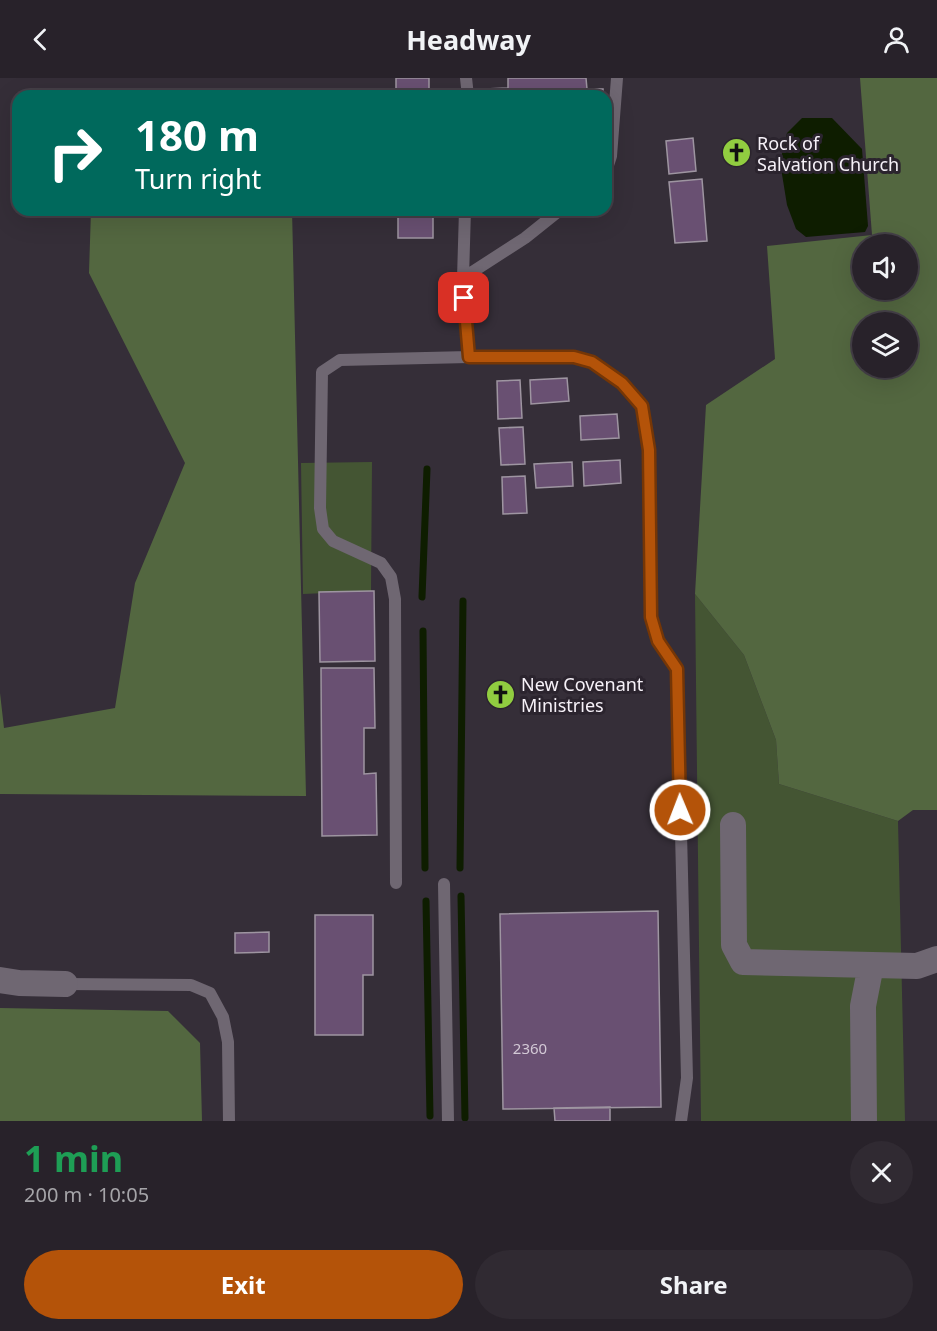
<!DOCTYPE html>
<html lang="en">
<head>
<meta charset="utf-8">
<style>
	body { margin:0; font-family:"Noto Sans",sans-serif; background:#302a32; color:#f1f3f6; height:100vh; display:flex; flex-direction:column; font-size:22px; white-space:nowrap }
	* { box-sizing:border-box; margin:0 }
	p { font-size:20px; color:#a5a4a8 }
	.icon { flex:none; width:33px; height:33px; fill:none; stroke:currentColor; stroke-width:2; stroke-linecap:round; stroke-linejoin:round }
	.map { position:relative; height:1043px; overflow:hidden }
	.sheet { display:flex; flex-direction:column; background:#28222a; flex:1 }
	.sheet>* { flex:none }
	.guide { position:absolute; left:12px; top:12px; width:600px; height:126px; border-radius:18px; box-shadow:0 6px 24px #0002,0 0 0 2px #443f47; background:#00695c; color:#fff; overflow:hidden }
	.buttons { position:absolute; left:852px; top:156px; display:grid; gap:12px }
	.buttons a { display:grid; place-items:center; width:66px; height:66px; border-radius:50%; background:#28222a; box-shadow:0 6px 24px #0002,0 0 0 2px #443f47; font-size:30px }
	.pin { position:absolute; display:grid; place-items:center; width:51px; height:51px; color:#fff; margin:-26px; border-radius:12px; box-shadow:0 3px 9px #0006 }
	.me { position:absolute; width:66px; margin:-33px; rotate:359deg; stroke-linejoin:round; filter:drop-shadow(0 0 4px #0008) }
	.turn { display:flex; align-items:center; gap:21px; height:126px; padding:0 24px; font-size:27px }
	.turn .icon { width:78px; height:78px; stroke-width:2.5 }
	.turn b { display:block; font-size:42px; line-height:51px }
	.round { display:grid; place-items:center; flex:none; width:63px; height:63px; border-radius:32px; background:#302a32 }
	.overview { display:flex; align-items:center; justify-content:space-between; height:102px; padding:0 24px }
	h1 { font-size:36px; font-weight:700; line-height:45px; color:#1e9e55 }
	.primary-button { display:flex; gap:12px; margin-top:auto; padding:12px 24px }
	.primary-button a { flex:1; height:69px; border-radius:36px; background:#b45309; color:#fff; font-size:24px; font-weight:700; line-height:69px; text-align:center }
	.primary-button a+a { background:#302a32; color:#f1f3f6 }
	header { display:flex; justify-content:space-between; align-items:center; height:78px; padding:0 24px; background:#28222a; font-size:27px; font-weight:700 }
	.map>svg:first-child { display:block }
</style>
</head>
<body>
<header><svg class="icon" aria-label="back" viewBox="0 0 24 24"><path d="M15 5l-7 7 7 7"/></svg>Headway<svg class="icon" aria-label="person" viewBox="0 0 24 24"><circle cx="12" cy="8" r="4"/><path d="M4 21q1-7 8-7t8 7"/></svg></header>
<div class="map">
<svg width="937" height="1043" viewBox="0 0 937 1043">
	<rect width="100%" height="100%" fill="#352e38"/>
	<!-- green -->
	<path fill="#453" d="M372,384l-1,129 -68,3 -2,-131z
		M695,516l49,61 32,85 3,44 119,37 7,300h-204z"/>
	<!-- forest -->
	<path fill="#536740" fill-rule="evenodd" d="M860,0h77v732h-24l-15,11 -119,-37 -3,-44 -32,-85 -49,-61 11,-189 69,-46 -8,-113 105,-11zM908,166v46h-46v-46zM908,244v46h-46v-46z
		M91,132h201l14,586 -306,-2v-101l4,35 111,-20 20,-125 50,-120 -96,-190z
		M0,930l168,3 32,32 2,78h-202z"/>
	<!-- water -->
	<path fill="#0e1d00" d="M802,40h30l30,31 6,77 -3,6 -59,5 -10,-8 -9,-24 -7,-43 7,-29z"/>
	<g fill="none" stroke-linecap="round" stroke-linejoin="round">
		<!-- stream -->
		<path stroke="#0e1d00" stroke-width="7" d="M422,519l5,-128
			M423,553l2,237
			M460,790l3,-267
			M461,818l4,222
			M426,823l4,215"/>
	</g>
	<!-- building -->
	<path fill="#695072" stroke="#9e95a1" stroke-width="1.5" d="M396,0h33v12l25,-1v7h-58z
		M508,0h78l1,11h16v7h-118v-7l23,-1z
		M693,60l3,33 -27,3 -3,-33z
		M702,101l5,62 -32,2 -6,-61z
		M398,132h35v28h-35z
		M567,300l2,23 -38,3 -1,-24z
		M520,302l2,38 -24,1 -1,-38z
		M617,336l2,24 -38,2 -1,-24z
		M523,349l2,37 -24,1 -2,-37z
		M620,382l1,23 -37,3 -1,-24z
		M572,384l1,24 -37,2 -2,-24z
		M525,398l2,37 -24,1 -1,-37z
		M371,513h3l1,70 -55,1 -1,-70z
		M321,590h53l1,60h-11v46l12,-1 1,62 -55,1z
		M658,833l3,196 -158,2 -3,-195z
		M315,837h58v60h-10v60h-48z
		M269,854v20l-34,1v-20z
		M610,1029v14h-55l-1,-13z"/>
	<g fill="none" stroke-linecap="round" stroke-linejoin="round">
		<!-- lane -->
		<path stroke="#6f6772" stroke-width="12" d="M466,0l2,18
			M606,93l5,-15 6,-78
			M463,200l62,-40 35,-28
			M469,279h105l19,5 29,21 20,23 7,44 2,167 7,24 19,28 10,409 -6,43
			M396,805l-1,-284 -4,-22 -10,-14 -48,-22 -10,-12 -3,-21 2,-136 18,-12 129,-3 -6,-79 2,-68
			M444,806l4,237
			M65,906l126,1 19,8 13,24 5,25 1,79"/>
		<!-- street -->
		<path stroke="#6f6772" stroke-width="26" d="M733,747l1,120 9,17 174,4 20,-7
			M0,902l19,3 46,1
			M864,1043l-1,-115 8,-41"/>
	</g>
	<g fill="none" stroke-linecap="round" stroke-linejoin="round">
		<defs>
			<path id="route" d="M464,220l5,59h105l18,5 30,21 20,23 7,44 2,167 7,24 19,28 3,141"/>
		</defs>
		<!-- route casing -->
		<use href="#route" stroke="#753606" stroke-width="15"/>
		<!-- route -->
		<use href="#route" stroke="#b45309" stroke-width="10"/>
	</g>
	<!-- icons -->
	<defs>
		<symbol id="church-disc" viewBox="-11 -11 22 22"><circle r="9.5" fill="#91cd40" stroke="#2b242e"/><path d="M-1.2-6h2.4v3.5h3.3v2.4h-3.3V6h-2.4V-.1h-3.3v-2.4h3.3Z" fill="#111"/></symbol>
	</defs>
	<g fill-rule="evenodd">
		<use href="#church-disc" x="720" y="58" width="33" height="33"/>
		<use href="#church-disc" x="484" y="600" width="33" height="33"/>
	</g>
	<g text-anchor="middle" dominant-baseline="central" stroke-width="6" stroke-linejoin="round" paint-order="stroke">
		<!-- number labels -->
		<g font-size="15" fill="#d3c9d6">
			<text x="530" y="970">2360</text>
		</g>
		<!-- poi labels -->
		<g font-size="18" fill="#f6f1f8" stroke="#2b242e" text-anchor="start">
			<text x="757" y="65">Rock of<tspan x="757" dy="21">Salvation Church</tspan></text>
			<text x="521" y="606">New Covenant<tspan x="521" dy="21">Ministries</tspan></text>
		</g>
	</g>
</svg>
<div class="buttons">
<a><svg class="icon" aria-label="sound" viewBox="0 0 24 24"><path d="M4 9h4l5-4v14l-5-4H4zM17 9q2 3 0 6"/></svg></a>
<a><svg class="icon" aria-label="layers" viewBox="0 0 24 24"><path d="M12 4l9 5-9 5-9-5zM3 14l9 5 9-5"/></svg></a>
</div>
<div class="pin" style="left:464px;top:220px;background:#d93025"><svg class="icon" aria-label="arrive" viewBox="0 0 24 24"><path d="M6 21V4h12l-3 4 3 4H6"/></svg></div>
<svg class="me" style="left:680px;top:732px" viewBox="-20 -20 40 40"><circle r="17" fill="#b45309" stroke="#fff" stroke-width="3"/><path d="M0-11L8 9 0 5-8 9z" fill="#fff"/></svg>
<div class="guide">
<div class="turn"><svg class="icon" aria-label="right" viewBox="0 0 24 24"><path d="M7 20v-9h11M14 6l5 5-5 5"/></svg><div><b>180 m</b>Turn right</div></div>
</div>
</div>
<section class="sheet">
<div class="overview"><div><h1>1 min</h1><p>200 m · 10:05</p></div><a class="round"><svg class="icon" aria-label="close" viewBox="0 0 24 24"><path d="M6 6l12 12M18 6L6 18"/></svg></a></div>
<div class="primary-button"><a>Exit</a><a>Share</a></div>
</section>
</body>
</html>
